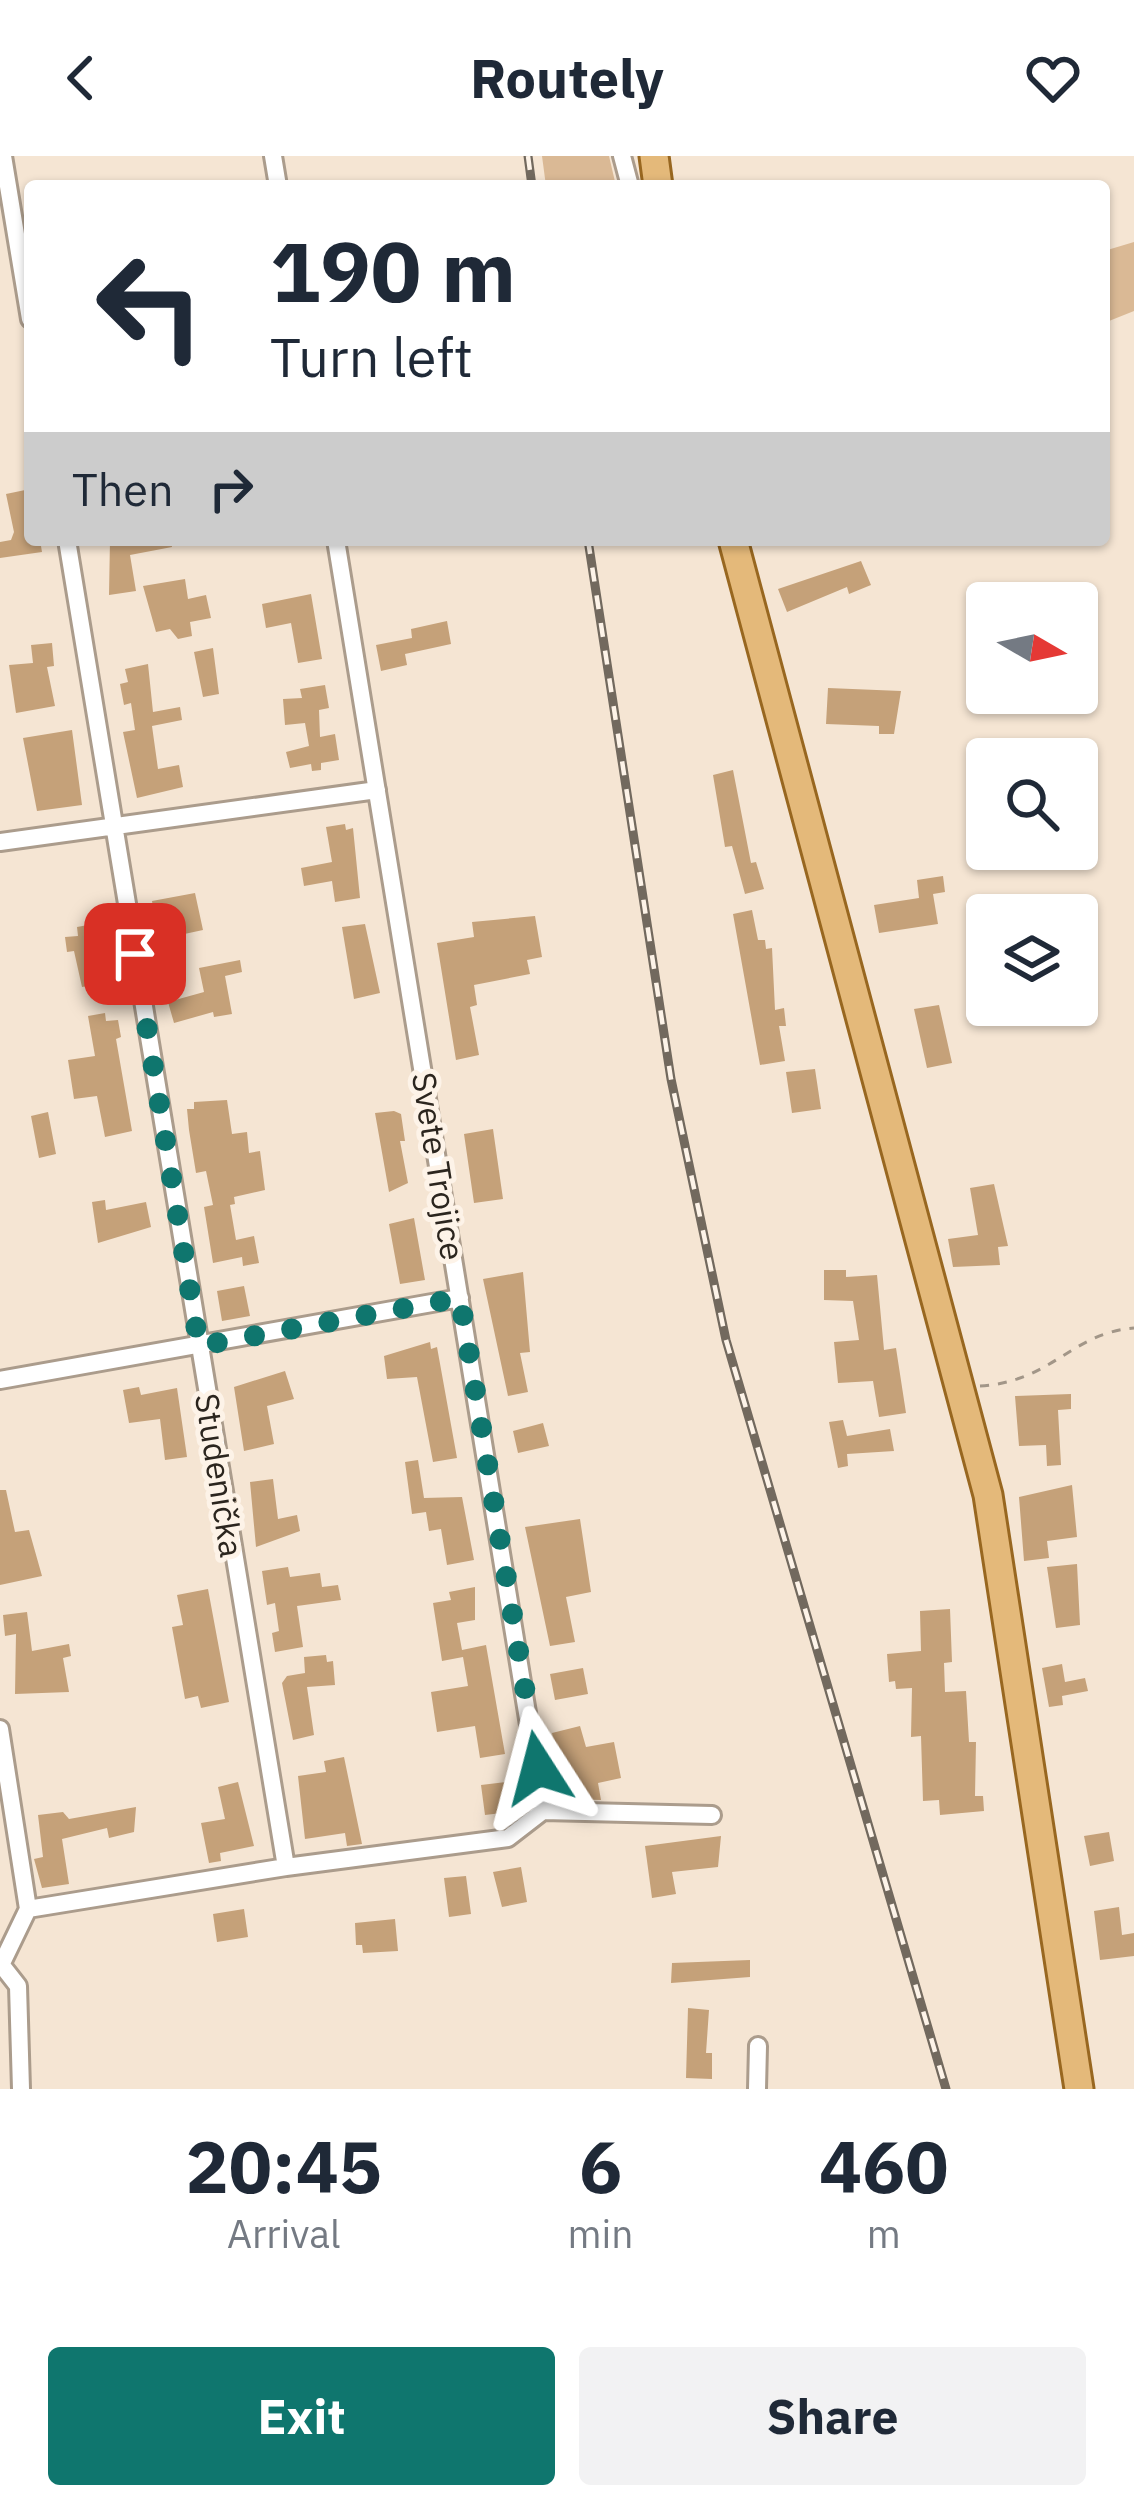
<!DOCTYPE html>
<html lang="en">
<head>
<meta charset="utf-8">
<style>
	body { margin:0; font-family:"IBM Plex Sans",sans-serif; background:#f2f2f3; color:#1f2937; height:100vh; display:flex; flex-direction:column; font-size:45px; white-space:nowrap }
	* { box-sizing:border-box; margin:0 }
	p { font-size:39px; color:#747a83 }
	.icon { flex:none; width:66px; height:66px; fill:none; stroke:currentColor; stroke-width:2; stroke-linecap:round; stroke-linejoin:round }
	.map { position:relative; height:1933px; overflow:hidden }
	.drawer { display:flex; flex-direction:column; background:#fff; flex:1 }
	.drawer>* { flex:none }
	.guide { position:absolute; left:24px; top:24px; width:1086px; height:366px; border-radius:12px; box-shadow:0 3px 9px #0004; background:#fff; color:#1f2937; overflow:hidden }
	.needle { width:78px; rotate:99deg }
	.fabs { position:absolute; left:966px; top:426px; display:grid; gap:24px }
	.fabs a { display:grid; place-items:center; width:132px; height:132px; border-radius:12px; background:#fff; box-shadow:0 3px 9px #0004; font-size:60px }
	.pin { position:absolute; display:grid; place-items:center; width:102px; height:102px; color:#fff; margin:-51px; border-radius:24px; box-shadow:0 6px 18px #0006 }
	.me { position:absolute; width:132px; margin:-66px; rotate:351deg; stroke-linejoin:round; filter:drop-shadow(0 0 9px #0008) }
	.turn { display:flex; align-items:center; gap:42px; height:252px; padding:0 48px; font-size:54px }
	.turn .icon { width:156px; height:156px; stroke-width:2.5 }
	.turn b { display:block; font-size:84px; line-height:102px }
	.then { display:flex; align-items:center; height:114px; padding:0 48px; background:#0003; gap:24px; font-size:45px }
	.eta { display:flex; justify-content:space-evenly; align-items:center; height:204px; text-align:center }
	.eta b { font-size:72px; font-weight:700; line-height:84px }
	.action { display:flex; gap:24px; margin-top:auto; padding:24px 48px }
	.action a { flex:1; height:138px; border-radius:12px; background:#0f766e; color:#fff; font-size:48px; font-weight:700; line-height:138px; text-align:center }
	.action a+a { background:#f2f2f3; color:#1f2937 }
	header { display:flex; justify-content:space-between; align-items:center; height:156px; padding:0 48px; background:#fff; font-size:54px; font-weight:700 }
	.map>svg:first-child { display:block }
</style>
</head>
<body>
<header><svg class="icon" aria-label="back" viewBox="0 0 24 24"><path d="M15 5l-7 7 7 7"/></svg>Routely<svg class="icon" aria-label="heart" viewBox="0 0 24 24"><path d="M12 20l-8-8c-3-5 5-10 8-4 3-6 11-1 8 4z"/></svg></header>
<div class="map">
<svg width="1134" height="1933" viewBox="0 0 1134 1933">
	<rect width="100%" height="100%" fill="#f5e5d3"/>
	<!-- green -->
	<path fill="#dab995" d="M542,0h67l7,30h-70z
		M1134,86v69l-30,12v-72z"/>
	<!-- building -->
	<path fill="#c5a179" d="M30,333v51h10l2,12 -42,6v-16l11,-2 3,-8 -8,-38z
		M110,384h61l1,7 -42,8 6,36 -27,4z
		M861,405l10,24 -22,9 -2,-7 -60,25 -9,-23z
		M185,423l3,20 18,-4 5,23 -21,4 2,14 -14,3 -8,-10 -14,3 -13,-46z
		M311,438l11,65 -24,4 -7,-40 -25,5 -4,-24z
		M447,465l4,23 -46,10 2,11 -26,6 -5,-26 36,-7 -1,-9z
		M52,487l2,23 -7,1 8,39 -39,7 -7,-48 24,-2 -2,-18z
		M213,492l6,46 -16,3 -9,-45z
		M148,508l5,48 27,-5 2,13 -30,6 6,43 21,-4 4,22 -46,11 -14,-66 12,-2 -4,-27 -7,2 -4,-21 8,-2 -3,-13z
		M325,529l4,23 -10,2 1,27 15,-3 4,26 -18,3v7l-9,1 -1,-7 -21,4 -4,-16 23,-6 -4,-23 -20,2 -2,-26 19,-1 -2,-9z
		M828,532l73,3 -7,43h-15v-8l-53,-2z
		M72,574l10,75 -45,6 -14,-73z
		M733,614l18,93 5,-1 8,27 -19,5 -13,-48 -7,1 -12,-72z
		M345,668l1,6 7,-2 7,70 -25,4 -3,-21 -28,5 -3,-18 31,-6 -6,-35z
		M943,720l2,16 -12,2 5,30 -59,9 -5,-28 45,-7 -2,-18z
		M195,737l8,37 -28,6 -3,-16 -16,3 -4,-22z
		M752,754l6,30h7l1,9 6,-1 3,62 9,-2 2,18h-7l6,35 -25,4 -27,-151z
		M535,760l7,41 -15,3 3,14 -56,11 3,20 -7,2 9,48 -23,5 -19,-117 37,-6 -2,-15z
		M99,767l12,59 -29,5 -8,-36 -7,1 -2,-15 13,-1 -1,-9z
		M365,768l15,69 -26,6 -12,-72z
		M240,804l2,12 -17,4 7,38 -18,3 -1,-5 -39,11 -6,-21 36,-10 -5,-24z
		M939,849l13,58 -25,5 -13,-59z
		M105,857l1,8 12,-1 3,17 -5,2 16,92 -27,6 -8,-41 -23,3 -6,-39 27,-4 -7,-40z
		M815,913l6,40 -29,4 -6,-41z
		M227,944l5,34 15,-2 2,21 11,-2 5,39 -31,7 1,7 -5,1 6,35 18,-4 5,27 -16,3 -1,-9 -29,6 -9,-56 9,-2 -7,-34 -10,2 -7,-43 -2,-21h7v-7z
		M394,955l7,3 4,27h-5l8,42 -19,9 -14,-79z
		M48,956l8,42 -17,4 -8,-42z
		M493,973l10,70 -29,4 -10,-69z
		M994,1028l14,62 -10,1 2,18 -47,2 -5,-28 30,-4 -8,-47z
		M105,1044l1,10 40,-8 5,25 -53,16 -6,-41z
		M414,1062l11,62 -25,4 -11,-60z
		M824,1114h22v7l31,-2 7,75 12,-2 10,65 -27,4 -6,-36 -35,2 -4,-41 25,-2 -6,-39 -29,-1z
		M523,1116l7,80 -10,1 8,39 -20,4 -25,-117z
		M244,1130l6,30 -28,5 -5,-30z
		M430,1186l1,7 6,-2 20,111 -24,4 -16,-85 -30,2 -3,-23z
		M285,1215l9,28 -27,7 7,38 -30,7 -10,-64z
		M139,1231l2,8 36,-7 10,69 -22,3 -5,-41 -31,4 -6,-33z
		M1071,1238v15l-13,1 3,55 -14,1 -1,-21 -27,1 -4,-50z
		M843,1264l4,16 43,-7 4,22 -47,3 1,12 -10,2 -9,-46z
		M543,1267l6,23 -31,7 -5,-22z
		M418,1304l6,38 38,-1 12,63 -27,5 -6,-36 -12,2 -3,-19 -14,2 -7,-52z
		M273,1323l5,40 19,-4 3,16 -44,16 -6,-65z
		M1072,1329l5,52 -30,4 2,17 -25,3 -5,-64z
		M0,1334h6l9,42 14,-2 13,46 -42,9z
		M580,1363l11,73 -25,5 9,45 -25,4 -25,-119z
		M1077,1408l3,61 -24,3 -9,-61z
		M288,1411l2,10 30,-4 2,14 16,-2 3,15 -44,6 6,41 -28,5 -3,-19 7,-2 -4,-28 -8,2 -5,-34z
		M475,1431v33l-18,3 5,27 24,-5 19,109 -25,4 -5,-32 -38,6 -6,-40 37,-6 -5,-29 -21,4 -9,-58 18,-3 -2,-8z
		M208,1433l21,113 -28,6 -3,-12 -13,3 -13,-72 11,-2 -6,-30z
		M950,1453l2,53 -8,1 1,29 21,-1 3,51h7l-1,54h8l1,15 -44,4 -1,-15 -16,1 -2,-65 -10,1 1,-49 -16,1 -1,-8 -6,1 -2,-28 34,-3 -1,-40z
		M27,1456l5,39 37,-7 2,12 -8,2 6,34 -54,2 1,-60 -11,2 -2,-21z
		M326,1499l1,7 6,-1 2,24 -28,2 7,48 -21,5 -11,-57 5,-7 18,-3 -1,-16z
		M1062,1508l3,18 20,-4 3,13 -26,5 1,9 -14,2 -7,-39z
		M583,1512l5,26 -33,6 -5,-26z
		M580,1570l6,21 28,-5 7,36 -23,5 3,17 -32,-1 -5,-42 -6,1 -6,-25z
		M344,1601l18,87 -15,2 -2,-13 -40,6 -7,-63 28,-4 -2,-11z
		M238,1626l16,64 -34,7 1,8 -12,2 -8,-40 24,-4 -7,-32z
		M506,1626l4,30 -25,3 -4,-30z
		M136,1651l-2,25 -25,6 -2,-10 -45,11 7,45 -27,4 -8,-29 9,-2 -5,-42 25,-3 6,7z
		M1109,1676l5,29 -24,5 -6,-30z
		M721,1680l-3,31 -46,5 4,22 -24,4 -7,-52z
		M521,1711l6,35 -25,5 -9,-35z
		M466,1720l5,38 -22,3 -5,-39z
		M1119,1751l3,28 12,-2v23l-34,4 -6,-49z
		M244,1753l4,28 -31,5 -4,-28z
		M395,1763l3,32 -35,2 -1,-8h-6l-1,-22z
		M750,1804v17l-79,6 1,-20z
		M688,1852l21,2 -3,43h6v26l-26,-1z"/>
	<g fill="none" stroke-linecap="round" stroke-linejoin="round">
		<defs>
			<path id="minor" d="M3,0l27,163
				M273,0l5,30
				M622,0l8,30
				M0,686l377,-52
				M0,1224l460,-82
				M0,1573l28,180 -26,54
				M543,1655l169,4
				M286,1711l222,-29 35,-27 -207,-1271
				M28,1753l258,-42 -219,-1327
				M0,1807l18,23 3,103
				M757,1933l1,-43"/>
			<path id="primary" d="M654,0l4,30
				M733,384l255,955 91,594"/>
		</defs>
		<!-- minor casing -->
		<use href="#minor" stroke="#ab9c8c" stroke-width="22"/>
		<!-- primary casing -->
		<use href="#primary" stroke="#986720" stroke-width="33"/>
		<!-- path -->
		<path stroke="#a29688" stroke-width="3" stroke-dasharray="9 9" stroke-linecap="butt" d="M980,1230c72,-4 91,-53 154,-58"/>
		<!-- minor -->
		<use href="#minor" stroke="#fff" stroke-width="16"/>
		<!-- primary -->
		<use href="#primary" stroke="#e4b97a" stroke-width="27"/>
		<defs>
			<path id="rail" d="M528,0l4,30
				M588,384l83,539 55,261 220,749"/>
		</defs>
		<!-- rail casing -->
		<use href="#rail" stroke="#72695e" stroke-width="9"/>
		<!-- rail -->
		<use href="#rail" stroke="#fdf3e8" stroke-width="4.5" stroke-dasharray="14" stroke-linecap="butt"/>
	</g>
	<g fill="none" stroke-linecap="round" stroke-linejoin="round">
		<!-- route -->
		<path stroke="#0f766e" stroke-width="21" stroke-dasharray="0 37.8" d="M135,798l64,392 261,-48 78,470"/>
	</g>
	<g text-anchor="middle" dominant-baseline="central" stroke-width="10" stroke-linejoin="round" paint-order="stroke">
		<!-- street labels -->
		<g font-size="33" fill="#2b251e" stroke="#fdf3e8">
			<text transform="translate(439 1010) rotate(81)">Svete Trojice</text>
			<text transform="translate(220 1319) rotate(81)">Studenička</text>
		</g>
	</g>
</svg>
<div class="fabs">
<a><svg class="needle" viewBox="-14 -14 28 28"><path d="M0-13l5 13h-10z" fill="#e53935"/><path d="M0 13l5-13h-10z" fill="#747a83"/></svg></a>
<a><svg class="icon" aria-label="search" viewBox="0 0 24 24"><circle cx="10" cy="10" r="6"/><path d="M15 15l6 6"/></svg></a>
<a><svg class="icon" aria-label="layers" viewBox="0 0 24 24"><path d="M12 4l9 5-9 5-9-5zM3 14l9 5 9-5"/></svg></a>
</div>
<div class="pin" style="left:135px;top:798px;background:#d93025"><svg class="icon" aria-label="arrive" viewBox="0 0 24 24"><path d="M6 21V4h12l-3 4 3 4H6"/></svg></div>
<svg class="me" style="left:538px;top:1612px" viewBox="-20 -20 40 40"><path d="M0-17L14 15 0 8-14 15z" fill="#0f766e" stroke="#fff" stroke-width="4"/></svg>
<div class="guide">
<div class="turn"><svg class="icon" aria-label="left" viewBox="0 0 24 24"><path d="M17 20v-9H6M10 6l-5 5 5 5"/></svg><div><b>190 m</b>Turn left</div></div>
<div class="then">Then<svg class="icon" aria-label="right" viewBox="0 0 24 24"><path d="M7 20v-9h11M14 6l5 5-5 5"/></svg></div>
</div>
</div>
<section class="drawer">
<div class="eta">
<div><b>20:45</b><p>Arrival</p></div>
<div><b>6</b><p>min</p></div>
<div><b>460</b><p>m</p></div>
</div>
<div class="action"><a>Exit</a><a>Share</a></div>
</section>
</body>
</html>
